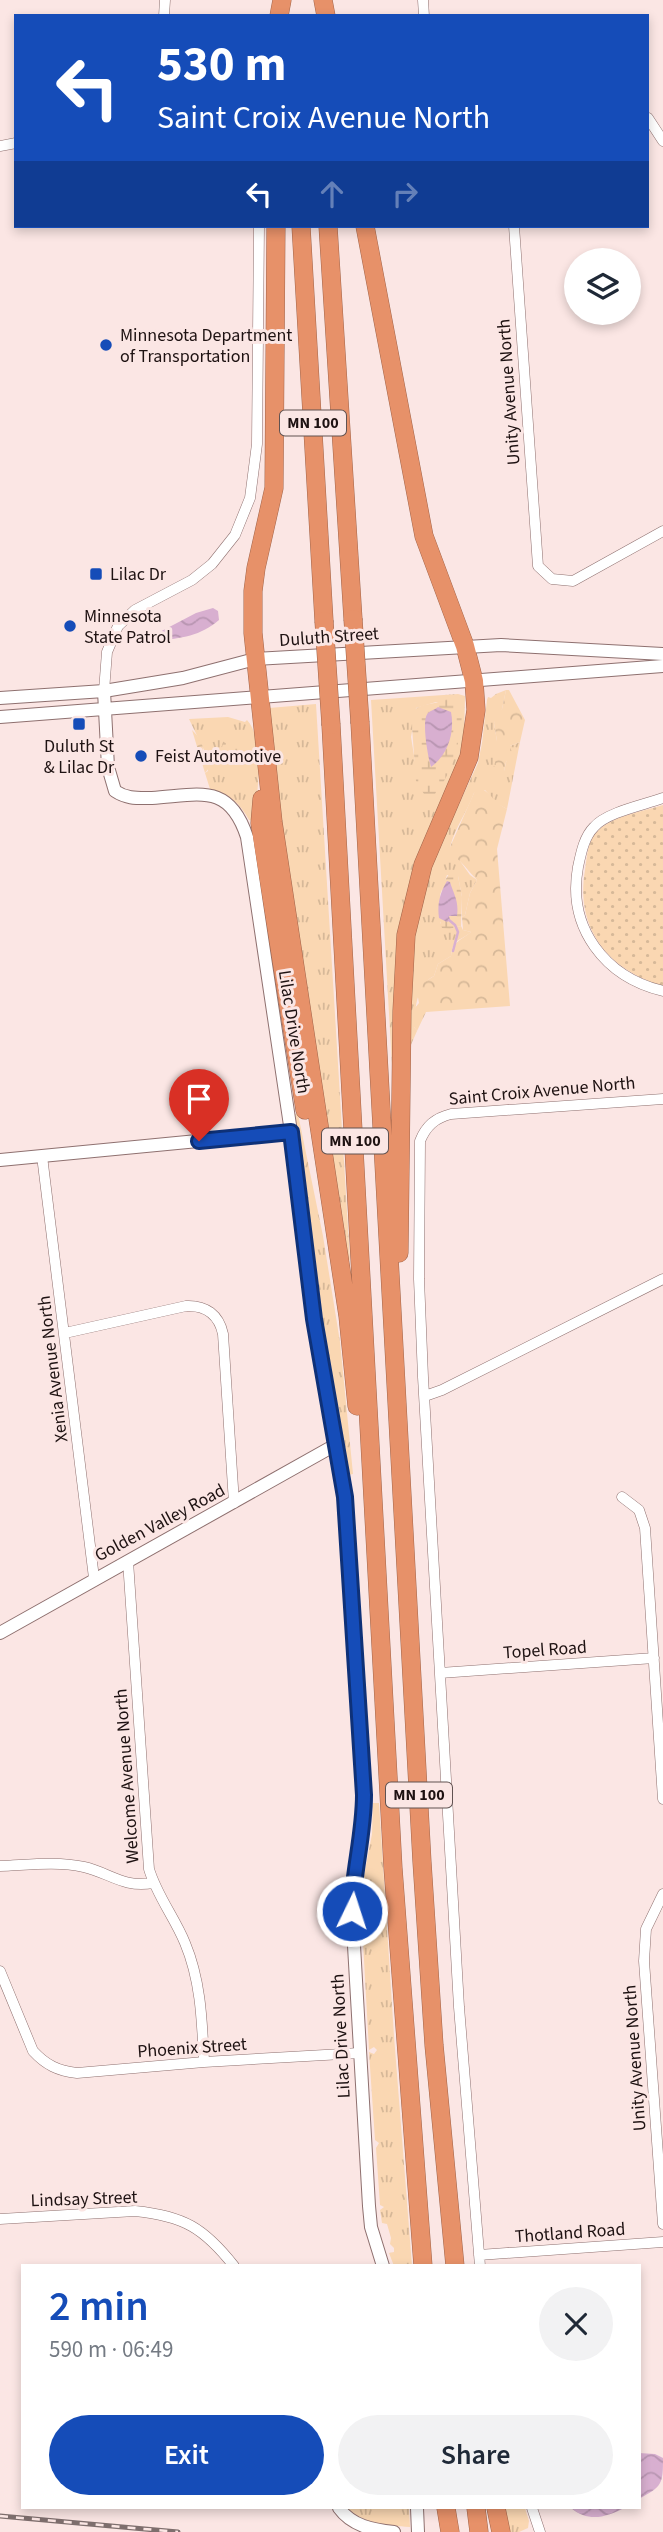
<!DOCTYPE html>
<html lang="en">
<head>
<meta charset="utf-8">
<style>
	body { margin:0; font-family:"Source Sans 3",sans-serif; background:#f2f2f3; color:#1f2937; height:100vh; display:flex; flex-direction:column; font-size:26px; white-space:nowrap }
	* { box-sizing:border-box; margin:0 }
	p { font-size:23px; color:#747a83 }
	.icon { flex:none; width:38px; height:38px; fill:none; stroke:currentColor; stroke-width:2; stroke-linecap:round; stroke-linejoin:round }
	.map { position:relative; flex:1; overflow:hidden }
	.side { position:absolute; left:21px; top:2264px; width:620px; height:245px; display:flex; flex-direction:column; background:#fff; border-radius:0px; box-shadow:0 4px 10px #0003 }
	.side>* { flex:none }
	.top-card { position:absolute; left:14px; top:14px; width:635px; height:214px; border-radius:0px; box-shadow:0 4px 10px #0003; background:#154cb8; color:#fff; overflow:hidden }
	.controls { position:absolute; left:564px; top:248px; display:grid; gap:14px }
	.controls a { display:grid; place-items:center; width:77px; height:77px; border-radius:50%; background:#fff; box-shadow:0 4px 10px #0003; font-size:35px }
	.pin { position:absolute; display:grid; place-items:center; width:60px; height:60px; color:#fff; margin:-72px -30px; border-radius:50% 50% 50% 0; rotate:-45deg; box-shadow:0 0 7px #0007 }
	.pin .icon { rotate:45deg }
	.me { position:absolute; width:77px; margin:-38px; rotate:4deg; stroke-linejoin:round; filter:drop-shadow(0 0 5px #0008) }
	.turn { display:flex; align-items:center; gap:24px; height:147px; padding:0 28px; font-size:32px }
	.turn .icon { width:91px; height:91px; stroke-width:2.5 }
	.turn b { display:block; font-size:49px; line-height:60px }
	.lanes { display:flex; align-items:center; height:66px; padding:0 28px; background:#0003; justify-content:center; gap:35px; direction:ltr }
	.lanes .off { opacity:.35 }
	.round { display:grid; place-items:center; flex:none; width:74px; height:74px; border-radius:37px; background:#f2f2f3 }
	.summary { display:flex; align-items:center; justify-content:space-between; height:119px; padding:0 28px }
	h1 { font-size:42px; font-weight:600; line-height:52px; color:#154cb8 }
	.button { display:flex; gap:14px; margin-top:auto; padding:14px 28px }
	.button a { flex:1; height:80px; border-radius:42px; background:#154cb8; color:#fff; font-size:28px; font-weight:600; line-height:80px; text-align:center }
	.button a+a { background:#f2f2f3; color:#1f2937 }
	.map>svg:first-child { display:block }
</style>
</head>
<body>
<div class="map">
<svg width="663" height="2532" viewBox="0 0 663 2532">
	<defs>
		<pattern id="grass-tufts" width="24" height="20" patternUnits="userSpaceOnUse" patternTransform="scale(1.75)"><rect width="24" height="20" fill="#fad7b2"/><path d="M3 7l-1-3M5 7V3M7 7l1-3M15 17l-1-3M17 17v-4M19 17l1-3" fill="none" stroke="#d6b898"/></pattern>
		<pattern id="forest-crowns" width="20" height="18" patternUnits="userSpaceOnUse" patternTransform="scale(1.75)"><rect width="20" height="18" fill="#fad7b2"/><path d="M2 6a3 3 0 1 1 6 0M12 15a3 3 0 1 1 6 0" fill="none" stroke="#d6b898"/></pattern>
		<pattern id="wetland-marsh" width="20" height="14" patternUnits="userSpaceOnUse" patternTransform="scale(1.75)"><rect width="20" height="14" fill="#fad7b2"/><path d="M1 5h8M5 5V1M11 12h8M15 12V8" fill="none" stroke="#d6b898"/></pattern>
		<pattern id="park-dots" width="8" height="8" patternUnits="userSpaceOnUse" patternTransform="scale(1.75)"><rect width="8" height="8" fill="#fad7b2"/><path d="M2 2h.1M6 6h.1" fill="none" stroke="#d6b898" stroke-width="1.8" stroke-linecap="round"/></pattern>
		<pattern id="water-waves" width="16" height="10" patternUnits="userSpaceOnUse" patternTransform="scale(1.75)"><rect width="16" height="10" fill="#d8afd0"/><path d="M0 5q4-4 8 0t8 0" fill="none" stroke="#b996b2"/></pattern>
	</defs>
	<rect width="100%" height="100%" fill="#fbe6e4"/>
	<!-- grass -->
	<path fill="url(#grass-tufts)" fill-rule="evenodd" d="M506,690l-4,19 -8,14 3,18 -1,24 8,6 6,-25 10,-4 -13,67 -11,-6 -11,-13 -11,3c-7,19 -19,35 -24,54l20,28 7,5 -7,13 -5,22 -3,2v-20l-4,-21 -11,-1 -7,20v28l10,6 11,-3 2,4 8,2c-11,10 -18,5 -20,24l-13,8 -4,12c-18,9 -19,34 -20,51l3,4 -7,16 -2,-84 12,-75 58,-125 4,-20 5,-43 1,-3 3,1 5,-4z
		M458,694l7,2 -1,40 -8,35 -30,73 -33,239 -22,-383zM436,702h7l-27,79 1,-7 -6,-37 5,-29z
		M316,704l34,556h-6l-61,-402 -14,-150z
		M228,717l17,5 2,-2c19,21 10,74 7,101l-5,-1c-9,-17 -20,-26 -39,-31l-5,-16 3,-2 -4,-21 -15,-31z
		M295,1114h3l25,122 17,106 13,132 -5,1 -28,-165z
		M373,1803h6l15,233 18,230h-18l-5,-13 5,-1v-4l-4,-4 1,-6 -4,-14 -5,-1 -2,-13 4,-3 -4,-2 -4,-57 3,-5 -4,-3 -6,-88 5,2 3,-4 -3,-3 -5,3 -7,-126 3,3c0,-14 6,-27 -1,-39l4,-4 -1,-3h-4l9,-47z
		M347,2508h62l1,19c-24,-2 -45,-2 -63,-19z
		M503,2508h22l4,13 -1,7 -9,4h-11z"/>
	<!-- forest -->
	<path fill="url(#forest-crowns)" d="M506,690h3l16,30 -5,22 -10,4 2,7 -6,9 -2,9 3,8 -7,6 -9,-3 -1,-13 6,-4 -5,-15 6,-9 -3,-18 4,-12 4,-2z
		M192,730c17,16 7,23 17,38l-4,5z
		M480,788c10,4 16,16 27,21l-10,40 13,157 -84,6 -9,19 -3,-4v-18l5,-6 -2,-11 4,-3 2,-6 11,-7 4,-12 13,-8c2,-15 9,-15 20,-24l-8,-2 -1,-13 3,-2 5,-22 7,-13c-9,-9 -15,-19 -26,-26l-1,-7 24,-54z
		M365,1880l3,5 -4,3c5,8 6,25 1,30l4,6 -4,3 -3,-3 1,-43z"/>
	<!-- wetland -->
	<path fill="url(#wetland-marsh)" fill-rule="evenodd" d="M448,698l14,5c1,29 -8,69 -27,91h-11l-8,-13 -5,-67c8,-13 25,-8 37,-16zM451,735l-7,18 -13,13 -4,-13v-14z
		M228,742l12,7 2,8 -1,8 -9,5 -5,-2 -6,-16 2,-9z
		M451,871l4,1 3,4 4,21 -1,29 -11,3 -8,-1 -3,-10 10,-2 -7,-27 -2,6 4,-13z"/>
	<!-- park -->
	<path fill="url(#park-dots)" d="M663,805v181c-55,-16 -88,-58 -78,-116 2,-12 2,-26 10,-36 15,-18 46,-22 68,-29z"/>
	<!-- water -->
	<path fill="url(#water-waves)" d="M213,608l5,3 1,9c-18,16 -38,18 -62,21l-5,-3 2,-3 42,-22z
		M438,707l13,5c4,20 -3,43 -20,55 -3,-10 -10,-47 -3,-54 3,-3 7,-3 10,-6z
		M447,881l3,1c4,13 9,19 7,34h-8l1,4 -3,2 -8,-4c-2,-14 1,-25 8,-37z
		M639,2453l16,1 8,4c0,27 -1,28 -24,41z
		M571,2508h53c-19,10 -36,14 -53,0z"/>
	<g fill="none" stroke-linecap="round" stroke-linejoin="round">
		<!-- stream -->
		<path stroke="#d8afd0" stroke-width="2.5" d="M449,920l6,5 3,7 -5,19"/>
		<defs>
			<path id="minor" d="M423,0l1,16
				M164,16l1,-16
				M648,118l15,23
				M0,146l16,-3
				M514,226l24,340 14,13 21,2 90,-50
				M104,691l3,-39 11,-26 17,-16 57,-30 20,-16 23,-29 15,-37 7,-54 2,-218
				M663,798c-19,7 -56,14 -69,29 -10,10 -13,26 -16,40 -11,61 27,110 85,124
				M42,1156l52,422
				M65,1333l121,-27c20,-1 33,9 37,28l11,169
				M425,1396l17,-6 221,-111
				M622,1497l17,13 6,18 18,271
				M128,1561l21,308c8,27 26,49 36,74 16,38 17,78 19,119
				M440,1673l214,-15
				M0,1866c28,-1 56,-5 84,1 26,6 39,21 69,16
				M663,1894l-17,35 -2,32 19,263
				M0,1971l33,80c13,14 25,20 44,22l127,-11 156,-9
				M0,2219l135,-8c49,5 69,17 99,55
				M479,2255l184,-13
				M480,2266l-21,-259 -36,-630 -4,-98 1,-138c6,-15 15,-23 31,-27l212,-15
				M532,2508l8,24"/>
			<path id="tertiary" d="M104,691l4,76 7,24c12,8 22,7 37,7 47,-3 77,-16 95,39l44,295 23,187 28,153 22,323c0,39 -11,77 -12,116l17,295 2,21 12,39
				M0,698l104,-7 79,-13 72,-19 246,-14 162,9
				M0,717l663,-51
				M0,1160l291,-28
				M0,1633l337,-189
				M339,2508c13,18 34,22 55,24
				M417,2508l1,24"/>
			<path id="motorway" d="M323,0l3,16
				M279,16l3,-16
				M276,226l-2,262 -18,80 -3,23v42l20,189 75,494 9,90
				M301,226l23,395
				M328,226l25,393
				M365,226l59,310 41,110 9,35 2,29 -7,47 -46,108 -17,70 -4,76 -3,242
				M360,723l62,1139 12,183 21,221
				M331,725l62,1143 30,398
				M262,799l-2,24 45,287
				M446,2508l4,24
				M476,2508l3,24
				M496,2508l5,24"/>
		</defs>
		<!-- minor casing -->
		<use href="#minor" stroke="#8e706f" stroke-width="11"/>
		<!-- tertiary casing -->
		<use href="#tertiary" stroke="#8e706f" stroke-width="14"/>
		<!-- motorway casing -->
		<use href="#motorway" stroke="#a1654b" stroke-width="19"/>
		<!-- minor -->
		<use href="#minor" stroke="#fff" stroke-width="10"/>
		<!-- tertiary -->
		<use href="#tertiary" stroke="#fff" stroke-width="12"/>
		<!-- motorway -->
		<use href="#motorway" stroke="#e79169" stroke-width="18"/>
		<defs>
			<path id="rail" d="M0,2516l178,16"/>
		</defs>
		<!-- rail casing -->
		<use href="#rail" stroke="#7e6e6d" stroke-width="5"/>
		<!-- rail -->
		<use href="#rail" stroke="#fbe6e4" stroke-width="2.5" stroke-dasharray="8" stroke-linecap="butt"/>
		<defs>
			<path id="motorway-bridge" d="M353,619l7,104
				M324,621l7,104"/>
		</defs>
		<!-- motorway-bridge casing -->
		<use href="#motorway-bridge" stroke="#a1654b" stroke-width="19" stroke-linecap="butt"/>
		<!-- motorway-bridge -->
		<use href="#motorway-bridge" stroke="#e79169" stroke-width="18"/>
	</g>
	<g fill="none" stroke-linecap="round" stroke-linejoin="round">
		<defs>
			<path id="route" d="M199,1141l92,-9 23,187 31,178 19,298c0,39 -11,77 -12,116"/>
		</defs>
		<!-- route casing -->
		<use href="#route" stroke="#0e3178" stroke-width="18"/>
		<!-- route -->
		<use href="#route" stroke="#154cb8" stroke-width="12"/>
	</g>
	<!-- markers -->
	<g fill="#154cb8" stroke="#fbe6e4" stroke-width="2.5">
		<circle cx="106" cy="345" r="7"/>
		<rect x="89" y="567" width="14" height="14" rx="3.5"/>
		<circle cx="70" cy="626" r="7"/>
		<rect x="72" y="717" width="14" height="14" rx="3.5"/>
		<circle cx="141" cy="756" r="7"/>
	</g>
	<g text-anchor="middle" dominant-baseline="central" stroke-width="6" stroke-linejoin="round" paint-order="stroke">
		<!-- shield labels -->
		<g fill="#fbe6e4" stroke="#605251" stroke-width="2">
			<rect x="280" y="410.5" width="66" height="25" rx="5"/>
			<rect x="322" y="1128.5" width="66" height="25" rx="5"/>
			<rect x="386" y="1782.5" width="66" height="25" rx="5"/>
		</g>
		<g font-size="16" font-weight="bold" fill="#1e1212">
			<text x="313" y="423">MN 100</text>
			<text x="355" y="1141">MN 100</text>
			<text x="419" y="1795">MN 100</text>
		</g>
		<!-- poi labels -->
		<g font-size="18" fill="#1e1212" stroke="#fbe6e4" text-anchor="start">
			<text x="120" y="335">Minnesota Department<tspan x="120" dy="21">of Transportation</tspan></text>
			<text x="110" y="574">Lilac Dr</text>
			<text x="84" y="616">Minnesota<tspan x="84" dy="21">State Patrol</tspan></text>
			<text x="79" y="746" text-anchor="middle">Duluth St<tspan x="79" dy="21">&amp; Lilac Dr</tspan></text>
			<text x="155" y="756">Feist Automotive</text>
		</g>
		<!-- street labels -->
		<g font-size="18" fill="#1e1212" stroke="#fbe6e4">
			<text transform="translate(509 392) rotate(-94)">Unity Avenue North</text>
			<text transform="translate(329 637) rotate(-4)">Duluth Street</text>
			<text transform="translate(294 1032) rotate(81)">Lilac Drive North</text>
			<text transform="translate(542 1091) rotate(-5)">Saint Croix Avenue North</text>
			<text transform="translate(53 1369) rotate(-97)">Xenia Avenue North</text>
			<text transform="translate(160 1523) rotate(-28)">Golden Valley Road</text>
			<text transform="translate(545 1650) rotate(-4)">Topel Road</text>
			<text transform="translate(127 1776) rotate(-94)">Welcome Avenue North</text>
			<text transform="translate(341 2036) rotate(-93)">Lilac Drive North</text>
			<text transform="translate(192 2048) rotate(-4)">Phoenix Street</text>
			<text transform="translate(635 2058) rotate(-94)">Unity Avenue North</text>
			<text transform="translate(84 2199) rotate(-2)">Lindsay Street</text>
			<text transform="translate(570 2233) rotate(-4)">Thotland Road</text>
		</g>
	</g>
</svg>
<div class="controls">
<a><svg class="icon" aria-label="layers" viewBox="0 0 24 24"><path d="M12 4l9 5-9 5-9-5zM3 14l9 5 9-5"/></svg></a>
</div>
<div class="pin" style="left:199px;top:1141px;background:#d93025"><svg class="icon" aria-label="arrive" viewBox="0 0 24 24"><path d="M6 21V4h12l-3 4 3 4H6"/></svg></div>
<svg class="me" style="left:352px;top:1911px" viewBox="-20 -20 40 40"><circle r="17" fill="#154cb8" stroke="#fff" stroke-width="3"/><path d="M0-11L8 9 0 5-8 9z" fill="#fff"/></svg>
<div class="top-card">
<div class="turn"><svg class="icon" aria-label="left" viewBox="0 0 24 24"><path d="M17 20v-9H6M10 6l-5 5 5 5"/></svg><div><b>530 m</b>Saint Croix Avenue North</div></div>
<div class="lanes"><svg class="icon" aria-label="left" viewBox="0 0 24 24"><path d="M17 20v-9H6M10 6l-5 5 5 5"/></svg><svg class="icon off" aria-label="ahead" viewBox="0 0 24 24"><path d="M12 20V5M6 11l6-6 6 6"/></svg><svg class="icon off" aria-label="right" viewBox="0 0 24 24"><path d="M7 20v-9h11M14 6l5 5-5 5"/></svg></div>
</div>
<section class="side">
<div class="summary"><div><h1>2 min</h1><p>590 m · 06:49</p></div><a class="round"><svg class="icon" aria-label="close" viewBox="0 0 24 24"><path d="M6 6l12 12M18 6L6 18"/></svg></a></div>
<div class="button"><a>Exit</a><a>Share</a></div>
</section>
</div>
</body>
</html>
